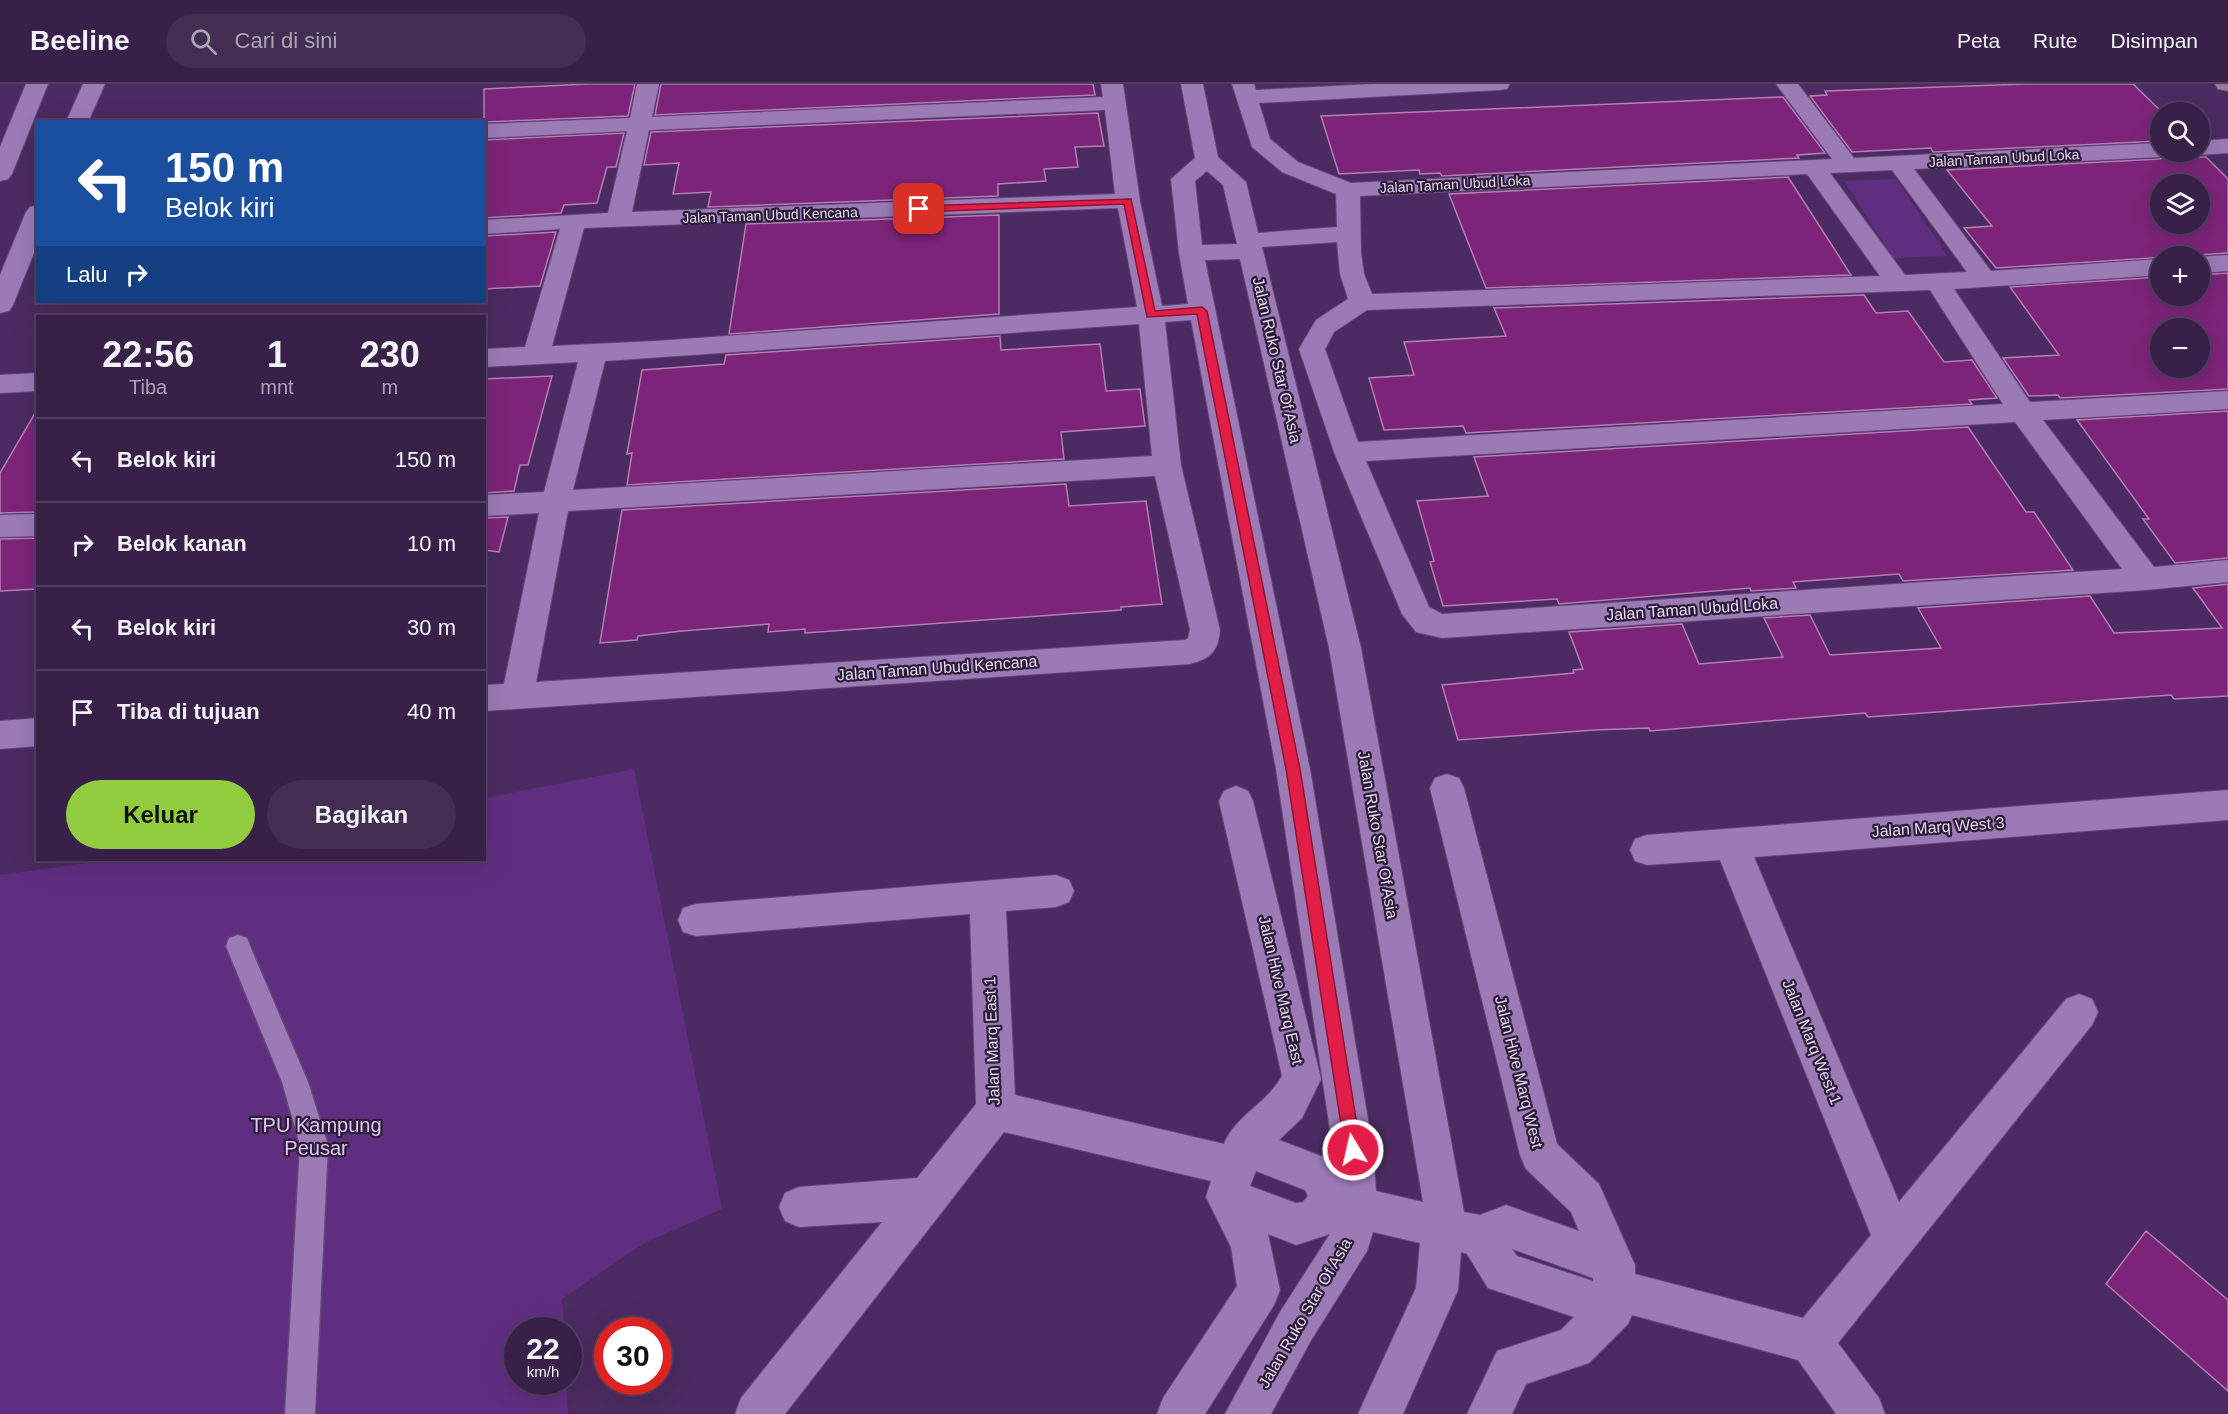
<!DOCTYPE html>
<html lang="id">
<head>
<meta charset="utf-8">
<style>
	body { margin:0; font-family:Arial,sans-serif; background:#432d53; color:#f1f3f6; height:100vh; display:flex; flex-direction:column; font-size:22px; white-space:nowrap }
	* { box-sizing:border-box; margin:0 }
	p { font-size:20px; color:#aba3b4 }
	.icon { flex:none; width:33px; height:33px; fill:none; stroke:currentColor; stroke-width:2; stroke-linecap:round; stroke-linejoin:round }
	.map { position:relative; flex:1; overflow:hidden }
	.panel { position:absolute; left:36px; top:231px; width:450px; height:546px; display:flex; flex-direction:column; background:#382049; border-radius:0px; box-shadow:0 6px 24px #0002,0 0 0 2px #523e61 }
	.panel>* { flex:none }
	.guide { position:absolute; left:36px; top:36px; width:450px; height:183px; border-radius:0px; box-shadow:0 6px 24px #0002,0 0 0 2px #523e61; background:#1a4fa0; color:#fff; overflow:hidden }
	.tools { position:absolute; left:2150px; top:18px; display:grid; gap:12px }
	.tools a { display:grid; place-items:center; width:60px; height:60px; border-radius:50%; background:#382049; box-shadow:0 6px 24px #0002,0 0 0 2px #523e61; font-size:30px }
	.speed { position:absolute; left:504px; top:1233px; display:flex; gap:12px; font-size:30px; font-weight:700; text-align:center }
	.speed>* { display:grid; place-content:center; width:78px; height:78px; border-radius:50%; background:#382049; box-shadow:0 6px 24px #0002,0 0 0 2px #523e61; line-height:1 }
	.speed small { font-size:15px; font-weight:400 }
	.speed .limit { border:9px solid #d22; background:#fff; color:#111 }
	.pin { position:absolute; display:grid; place-items:center; width:51px; height:51px; color:#fff; margin:-26px; border-radius:12px; box-shadow:0 3px 9px #0006 }
	.me { position:absolute; width:66px; margin:-33px; rotate:351deg; stroke-linejoin:round; filter:drop-shadow(0 0 4px #0008) }
	.turn { display:flex; align-items:center; gap:21px; height:126px; padding:0 30px; font-size:27px }
	.turn .icon { width:78px; height:78px; stroke-width:2.5 }
	.turn b { display:block; font-size:42px; line-height:51px }
	.then { display:flex; align-items:center; height:57px; padding:0 30px; background:#0003; gap:12px; font-size:22px }
	.eta { display:flex; justify-content:space-evenly; align-items:center; height:102px; text-align:center }
	.eta b { font-size:36px; font-weight:700; line-height:42px }
	.action { display:flex; gap:12px; margin-top:auto; padding:12px 30px }
	.action a { flex:1; height:69px; border-radius:36px; background:#92cd3f; color:#111; font-size:24px; font-weight:700; line-height:69px; text-align:center }
	.action a+a { background:#432d53; color:#f1f3f6 }
	ul { padding:0; list-style:none }
	li { display:flex; align-items:center; gap:18px; height:84px; padding:0 30px; border-top:2px solid #523e61 }
	li div { flex:1 }
	li b { display:block; font-size:22px }
	li em { font-style:normal }
	header { display:flex; align-items:center; gap:36px; box-sizing:border-box; height:84px; padding:0 30px; background:#382049; border-bottom:2px solid #523e61 }
	header strong { font-size:28px }
	nav { display:flex; gap:33px; margin-inline-start:auto; font-size:21px }
	.search { width:420px; height:54px; background:#432d53; display:flex; align-items:center; gap:15px; box-sizing:border-box; padding:0 21px; border-radius:33px; color:#aba3b4; font-size:22px }
	.map>svg:first-child { display:block }
</style>
</head>
<body>
<header>
<strong>Beeline</strong>
<div class="search"><svg class="icon" aria-label="search" viewBox="0 0 24 24"><circle cx="10" cy="10" r="6"/><path d="M15 15l6 6"/></svg>Cari di sini</div>
<nav><a>Peta</a><a>Rute</a><a>Disimpan</a></nav>
</header>
<div class="map">
<svg width="2228" height="1330" viewBox="0 0 2228 1330">
	<rect width="100%" height="100%" fill="#4b2b61"/>
	<!-- green -->
	<path fill="#602e81" d="M1896,95l52,77 -55,2 -49,-77z
		M634,685l88,440 -78,34 -82,56 2,31h-46v52h48l2,32h-568v-539l108,-15h376l1,-62z"/>
	<!-- building -->
	<path fill="#7c2479" stroke="#b47eb0" stroke-width="1.5" fill-rule="evenodd" d="M588,0h47l-7,32 -144,6v-33z
		M661,0h432l2,11 -440,20z
		M2026,0h107l29,28 -2,29 -227,11 -2,-4 -79,4 -42,-56 17,-1 -2,-4z
		M1783,13l42,56 -28,2 2,3 -357,18 -2,-3 -20,1 -1,-4 -80,4 -18,-58z
		M1098,29l6,33 -29,1 3,20 -34,2 2,12 -48,3v12l-290,11 3,-15 -38,2 6,-31 -35,2 7,-33z
		M624,49l-8,34h-9l-10,36 -33,2 -3,8 -77,5v-78z
		M2172,68h16l10,5h8l22,22v74l-232,15 -32,-40 28,-2 -45,-56 213,-11zM2160,100h39v40h-39z
		M1788,93l63,98 -365,13 -37,-94z
		M999,131v99l-270,20 17,-110z
		M556,148l-16,54 -56,3v-53z
		M2228,189v116l-168,9 -2,-3 -29,1 -26,-38 56,-3 -49,-68 150,-10v19h39v-21zM2160,244h39v40h-39z
		M1864,211l12,18 32,-2 36,51 28,-2 25,38 -28,2 3,4 -506,29 -3,-7 -79,4 -15,-52 45,-3 -10,-33 102,-6 -12,-28z
		M1000,252l1,14 99,-6 6,47 34,-2 5,37 -84,6 3,27 -437,26 5,-32 -5,1 15,-84 82,-6 2,-9z
		M552,292l-24,89h-8l-6,26 -30,2v-114z
		M38,324v104l-38,1v-40z
		M2228,327v147l-53,5 -32,-44h6l-72,-99z
		M1968,343l58,85h8l39,58 -170,11 -4,-7 -106,8 3,6 -45,3 -1,-3 -191,16 -2,-5 -114,7 -13,-44 4,-1 -17,-60 71,-5 -14,-39z
		M1066,400l3,22 77,-5 16,103 -41,3v3l-316,23v-4l-37,3 1,-8 -87,7 -44,5 -1,4 -37,3 22,-133z
		M508,433l-9,35 -15,-2v-32z
		M38,454v51l-38,2v-52z
		M2228,500v112l-54,3 -3,-4 -303,22 -3,-4 -215,18 -1,-3 -55,2 -136,10 -16,-55 132,-12 -1,-3 10,-1 -14,-37 113,-8 17,40 84,-7 -19,-39 46,-3 20,40 111,-7 -23,-40 172,-12 24,37 108,-5 -29,-40z
		M2146,1147l82,69v91l-122,-107z"/>
	<g fill="none" stroke-linecap="round" stroke-linejoin="round">
		<defs>
			<path id="lane" d="M238,851l9,3 3,8 58,136 20,63 -13,269h-30l15,-269 -18,-63 -56,-136 3,-8z"/>
			<path id="street" d="M26,0h22l-36,90 -4,5 -8,2v-34z
				M83,0h22l-17,38h-22z
				M637,0h22l-7,33 451,-20 -2,-13h22l17,117 22,105 26,-2 -9,-51 -8,-74 24,-21 -14,-74h22l15,73 28,25 12,51 79,-6 -1,-33 -54,-22 -30,-25 -20,-63h22l2,6 117,-6h137l-3,5 -8,1 -240,13 11,36 28,23 53,21 481,-24 -56,-75h22l56,74 306,-15v9h10l-10,5 -246,12 77,102 169,-12v16l-206,14 76,113 198,-11v18l-185,11 111,147 74,-7v22l-82,8 -704,48 -26,-6 -14,-18 -68,-162 -35,-103 17,-29 32,-21 -8,-25 -3,-32 -75,5 99,401 103,564 16,3 26,-10 73,26 -8,-19 -45,-43 -6,-14 -90,-367 5,-10 12,-4 12,4 5,10 93,356 42,40 36,81v9l168,44 68,-83 -151,-375 -73,5 -12,-4 -5,-11 5,-11 12,-4 581,-45v30l-474,37 145,345 167,-203 13,-5 13,5 6,13 -6,13 -254,318 41,55 6,16h-49l-38,-54 -166,-45 -4,9 -39,39 -63,21 -14,30h-45l30,-63 64,-21 13,-13 -86,-29 -21,-34 -6,-2 -3,38 -55,124h-45l58,-126 4,-45 -47,-11 -6,19 -57,91 -39,72h-46l55,-102 50,-78 -34,11 -28,-11 12,56 -6,15 -69,109h-48l6,-16 74,-112 -6,-39 -25,-50 5,-16 -207,-49 -219,282h-50l6,-16 141,-176 -83,5 -14,-6 -6,-14 6,-14 14,-6 118,-9 59,-74 -6,-190 -274,22 -13,-4 -5,-12 5,-12 13,-4 360,-29 13,5 5,11 -5,11 -13,5 -50,4 9,184 209,49c11,-28 43,-41 58,-68l-63,-275 5,-10 12,-5 12,5 5,10 68,278 -19,39 -23,22 55,21 -1,-11 -57,-381 -85,-449 -26,2 16,143 39,165c-2,22 -9,28 -30,34l-706,47v-26l20,-1 35,-171 -55,3v-21l60,-3 34,-130 -94,5v-18l41,-2 35,-118 -76,5v-14l124,-7 19,-82 -143,7v-14l146,-6zM1105,26l10,84 -483,18 17,-82zM1892,86l75,102 -62,3 -75,-102zM1207,87l16,14 14,59 -35,1 -7,-64zM1807,90l73,102 -508,18 -8,-20 -3,-21 -1,-57zM1118,124l19,99 -481,34 -104,5 32,-118zM1240,175l89,389 94,554 -47,-11 -3,-41 -63,-381 -105,-509zM1930,206l73,114 -645,38 -33,-93 9,-17 33,-22zM1139,240l13,132 -579,34 32,-129zM2015,338l107,147 -680,45 -13,-7 -63,-146zM1155,392l35,154 -2,8 -3,2 -649,42 32,-171zM1256,1087l49,19 3,6 -5,6 -7,1 -46,-17zM1512,1165l81,29v3l-76,-25z
				M2228,55v14l-29,2 -9,-3h9v-11z
				M38,121v38l-25,62 -4,6 -9,2v-38l26,-63 4,-5z
				M2228,171v16l-29,2v-16z
				M38,289v18l-38,2v-18z
				M38,430v22l-38,1v-22z
				M38,634v28l-38,3v-28z"/>
			<path id="secondary" d="M2215,0h13v7l-10,-2z"/>
		</defs>
		<!-- lane casing -->
		<use href="#lane" stroke="#644777" stroke-width="3"/>
		<!-- street casing -->
		<use href="#street" stroke="#644777" stroke-width="2"/>
		<!-- secondary casing -->
		<use href="#secondary" stroke="#644777" stroke-width="2"/>
		<!-- lane -->
		<use href="#lane" fill="#9b7ab6" fill-rule="evenodd"/>
		<!-- street -->
		<use href="#street" fill="#9b7ab6" fill-rule="evenodd"/>
		<!-- secondary -->
		<use href="#secondary" fill="#8d8094" fill-rule="evenodd"/>
	</g>
	<!-- route -->
	<path fill="#e11d48" stroke="#92132f" stroke-width="1.5" d="M1131,115l24,112 47,-4 5,4 93,458 61,381 -2,6 -6,2 -6,-2 -2,-6 -59,-381 -89,-455 -50,3 -23,-113 -205,8 -5,-3 5,-3z"/>
	<g text-anchor="middle" dominant-baseline="central" stroke-width="4.5" stroke-linejoin="round" paint-order="stroke">
		<!-- far-street labels -->
		<g font-size="14" fill="#e8d6f7" stroke="#2a1c34">
			<text transform="translate(2004 74) rotate(-3)">Jalan Taman Ubud Loka</text>
			<text transform="translate(1455 100) rotate(-3)">Jalan Taman Ubud Loka</text>
			<text transform="translate(770 131) rotate(-2)">Jalan Taman Ubud Kencana</text>
		</g>
		<!-- street labels -->
		<g font-size="16" fill="#e8d6f7" stroke="#2a1c34">
			<text transform="translate(1277 276) rotate(77)">Jalan Ruko Star Of Asia</text>
			<text transform="translate(1692 525) rotate(-4)">Jalan Taman Ubud Loka</text>
			<text transform="translate(937 584) rotate(-4)">Jalan Taman Ubud Kencana</text>
			<text transform="translate(1938 743) rotate(-4)">Jalan Marq West 3</text>
			<text transform="translate(1378 751) rotate(80)">Jalan Ruko Star Of Asia</text>
			<text transform="translate(1281 906) rotate(77)">Jalan Hive Marq East</text>
			<text transform="translate(992 957) rotate(-92)">Jalan Marq East 1</text>
			<text transform="translate(1812 958) rotate(68)">Jalan Marq West 1</text>
			<text transform="translate(1519 988) rotate(76)">Jalan Hive Marq West</text>
			<text transform="translate(1305 1229) rotate(-60)">Jalan Ruko Star Of Asia</text>
		</g>
		<!-- near-park labels -->
		<g font-size="20" fill="#e1c5f8" stroke="#2a1c34">
			<text x="316" y="1041">TPU Kampung<tspan x="316" dy="23">Peusar</tspan></text>
		</g>
	</g>
</svg>
<div class="tools">
<a><svg class="icon" aria-label="search" viewBox="0 0 24 24"><circle cx="10" cy="10" r="6"/><path d="M15 15l6 6"/></svg></a>
<a><svg class="icon" aria-label="layers" viewBox="0 0 24 24"><path d="M12 4l9 5-9 5-9-5zM3 14l9 5 9-5"/></svg></a>
<a>+</a>
<a>−</a>
</div>
<div class="speed"><div>22<small>km/h</small></div><div class="limit">30</div></div>
<div class="pin" style="left:919px;top:125px;background:#d93025"><svg class="icon" aria-label="arrive" viewBox="0 0 24 24"><path d="M6 21V4h12l-3 4 3 4H6"/></svg></div>
<svg class="me" style="left:1353px;top:1066px" viewBox="-20 -20 40 40"><circle r="17" fill="#e11d48" stroke="#fff" stroke-width="3"/><path d="M0-11L8 9 0 5-8 9z" fill="#fff"/></svg>
<div class="guide">
<div class="turn"><svg class="icon" aria-label="left" viewBox="0 0 24 24"><path d="M17 20v-9H6M10 6l-5 5 5 5"/></svg><div><b>150 m</b>Belok kiri</div></div>
<div class="then">Lalu<svg class="icon" aria-label="right" viewBox="0 0 24 24"><path d="M7 20v-9h11M14 6l5 5-5 5"/></svg></div>
</div>
<section class="panel">
<div class="eta">
<div><b>22:56</b><p>Tiba</p></div>
<div><b>1</b><p>mnt</p></div>
<div><b>230</b><p>m</p></div>
</div>
<ul>
<li><svg class="icon" aria-label="left" viewBox="0 0 24 24"><path d="M17 20v-9H6M10 6l-5 5 5 5"/></svg><div><b>Belok kiri</b></div><em>150 m</em></li>
<li><svg class="icon" aria-label="right" viewBox="0 0 24 24"><path d="M7 20v-9h11M14 6l5 5-5 5"/></svg><div><b>Belok kanan</b></div><em>10 m</em></li>
<li><svg class="icon" aria-label="left" viewBox="0 0 24 24"><path d="M17 20v-9H6M10 6l-5 5 5 5"/></svg><div><b>Belok kiri</b></div><em>30 m</em></li>
<li><svg class="icon" aria-label="arrive" viewBox="0 0 24 24"><path d="M6 21V4h12l-3 4 3 4H6"/></svg><div><b>Tiba di tujuan</b></div><em>40 m</em></li>
</ul>
<div class="action"><a>Keluar</a><a>Bagikan</a></div>
</section>
</div>
</body>
</html>
